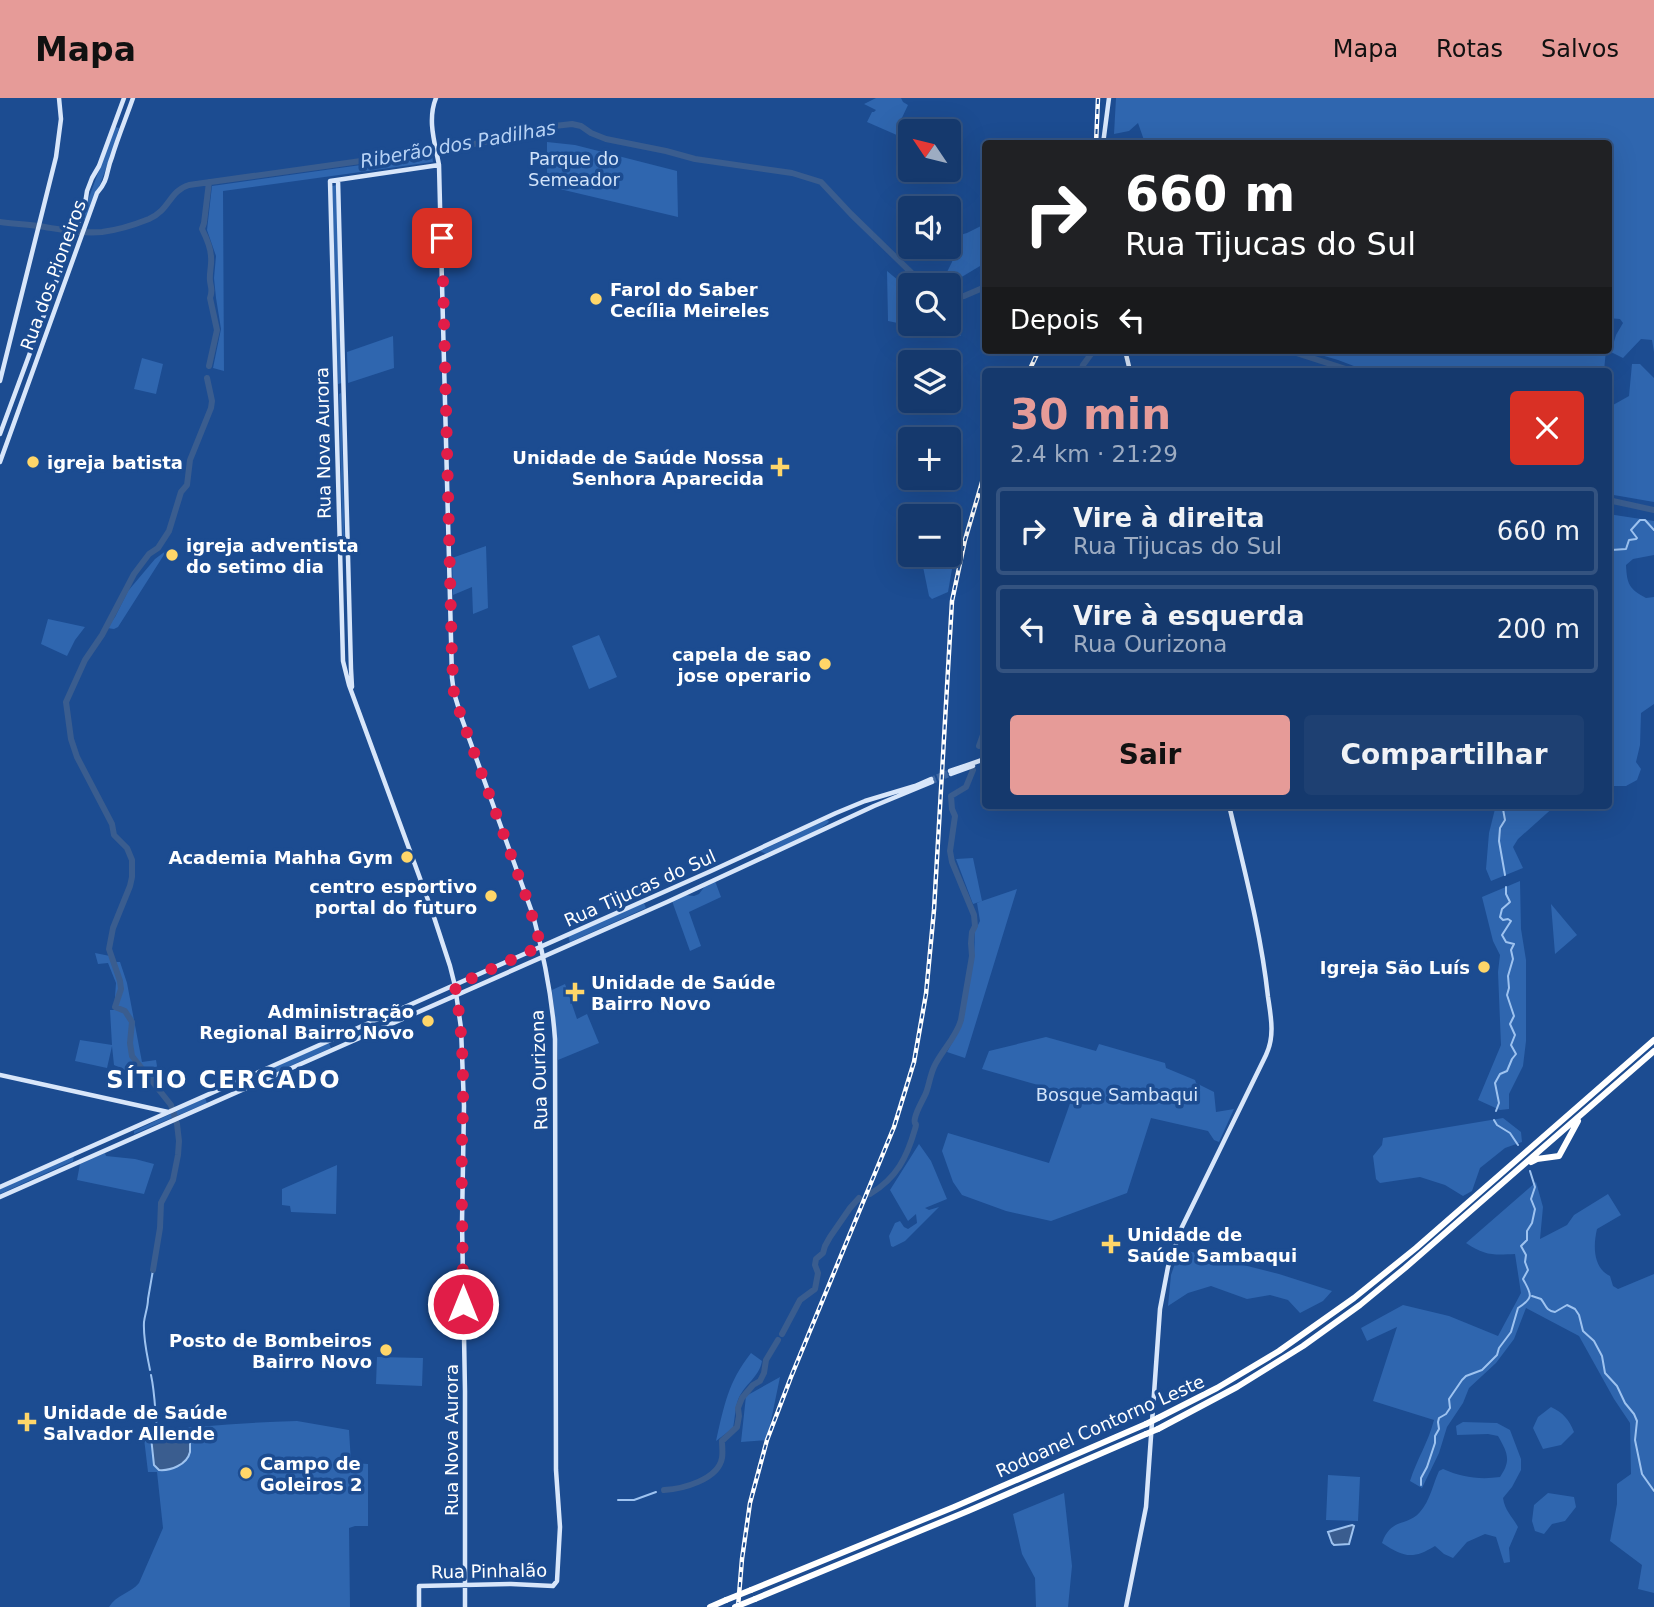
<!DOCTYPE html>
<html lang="pt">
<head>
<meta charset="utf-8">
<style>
	body { margin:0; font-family:"DejaVu Sans",sans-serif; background:#1e4072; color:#f1f3f6; height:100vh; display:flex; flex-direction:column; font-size:26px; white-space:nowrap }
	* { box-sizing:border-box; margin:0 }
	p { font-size:23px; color:#9dacc2 }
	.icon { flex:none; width:38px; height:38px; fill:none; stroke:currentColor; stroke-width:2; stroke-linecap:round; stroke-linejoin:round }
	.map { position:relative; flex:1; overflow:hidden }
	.sheet { position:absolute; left:982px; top:270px; width:630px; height:441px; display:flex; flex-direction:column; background:#15396d; border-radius:7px; box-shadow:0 7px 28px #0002,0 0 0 2px #345380 }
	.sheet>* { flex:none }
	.guide { position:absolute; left:982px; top:42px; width:630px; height:214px; border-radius:7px; box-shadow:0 7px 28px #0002,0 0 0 2px #345380; background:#202124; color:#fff; overflow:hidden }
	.needle { width:46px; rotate:305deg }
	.controls { position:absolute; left:898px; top:21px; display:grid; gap:14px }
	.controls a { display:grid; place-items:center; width:63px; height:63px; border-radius:7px; background:#15396d; box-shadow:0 7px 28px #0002,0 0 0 2px #345380; font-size:35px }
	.pin { position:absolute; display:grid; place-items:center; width:60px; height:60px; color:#fff; margin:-30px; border-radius:14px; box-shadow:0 4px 10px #0006 }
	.me { position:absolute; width:77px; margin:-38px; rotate:0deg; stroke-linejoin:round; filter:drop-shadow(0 0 5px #0008) }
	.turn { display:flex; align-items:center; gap:24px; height:147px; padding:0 28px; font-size:32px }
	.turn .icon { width:91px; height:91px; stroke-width:2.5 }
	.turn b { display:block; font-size:49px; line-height:60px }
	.then { display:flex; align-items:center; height:66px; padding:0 28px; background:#0003; gap:14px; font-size:26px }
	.round { display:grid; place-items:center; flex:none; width:74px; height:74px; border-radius:7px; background:#1e4072 }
	.overview { display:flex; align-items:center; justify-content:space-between; height:119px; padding:0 28px }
	h1 { font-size:42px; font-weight:600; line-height:52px; color:#e69b98 }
	.action { display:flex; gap:14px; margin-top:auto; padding:14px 28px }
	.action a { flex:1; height:80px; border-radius:7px; background:#e69b98; color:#111; font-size:28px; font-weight:600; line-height:80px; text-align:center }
	.action a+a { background:#1e4072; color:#f1f3f6 }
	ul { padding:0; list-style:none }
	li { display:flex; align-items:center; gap:21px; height:88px; margin:0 14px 10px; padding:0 14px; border:4px solid #345380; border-radius:7px }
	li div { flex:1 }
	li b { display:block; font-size:26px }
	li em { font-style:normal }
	header { display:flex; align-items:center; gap:42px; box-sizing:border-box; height:98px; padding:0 35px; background:#e69b98; color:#111 }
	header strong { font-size:33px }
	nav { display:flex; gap:38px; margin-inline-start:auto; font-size:24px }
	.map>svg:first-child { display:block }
</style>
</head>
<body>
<header>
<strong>Mapa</strong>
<nav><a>Mapa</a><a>Rotas</a><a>Salvos</a></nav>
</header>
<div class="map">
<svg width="1654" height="1509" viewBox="0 0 1654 1509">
	<rect width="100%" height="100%" fill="#1c4c91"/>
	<!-- green -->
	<path fill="#2f66af" d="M876,0h25l2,4 5,3 -9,19 4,2 -4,10 -32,-14 5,-10h2l2,-2 -12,-6z
		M1116,0h538v254l-2,-12 -11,-1 -18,19 -12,-6 5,-17 7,-12 -3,-4 -12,-1v-174l-463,-1 -7,-20 -9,8 -15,3z
		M115,29l4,1 -7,24 -25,68 -6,-1z
		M547,44l28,3 102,26 1,46 -131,-31z
		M432,57l1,7 -210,29 1,180 -11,-3 8,-39 -5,-31 -2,-20 2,-22 -9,-26 5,-44z
		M337,87l5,198 -4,1 -6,-198z
		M985,126v39l-25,15h-16l8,-16 8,-27 7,-2z
		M887,173l23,19v34h38l1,-2 8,8 4,6 -73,-15z
		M393,238l1,32 -46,15 -1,-31z
		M1304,252h233l10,5 5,-5h54l-2,21h-237l-29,-11z
		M142,260l21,6 -7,30 -22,-5z
		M1632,266h8l14,14v124l-46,-8v-92l5,3 16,-9z
		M341,295l4,161 -2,2 -4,-162z
		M1608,416l46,7v34l-21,4 -7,6c1,19 3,24 20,33l8,-1v107l-13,9 -1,32 -4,17 5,7 -4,11 -11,6h-18z
		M486,448l2,62 -15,6 -1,-27 -19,8 -1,-37z
		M167,452l-49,77 -4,2 -7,-1 8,-11 13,-26 27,-32z
		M955,454l-7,40 -16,7 -3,-3 -8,-39 7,-2h20l1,-2z
		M48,521l37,8 -10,13 -8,16 -26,-12z
		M599,537l18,42 -28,12 -17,-43z
		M1496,707h60l-38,34 -5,8 10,21 -32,13 -5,-12 3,-36z
		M826,722l3,1 -1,2 -10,7 -52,24 -6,-3z
		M973,760l9,43 35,-12 -52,169 -18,-6 15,-28 12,-67 1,-26 5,-10 -3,-18 5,-2 -9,3 -17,-45z
		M715,783l6,16 -32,15 12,34 -11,5 -18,-50 13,-6 9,1 5,-2 6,-8z
		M1520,783l1,48 5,31v81l-3,25 -14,28v15l-9,1 -22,-10 23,-55 -3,-73 2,-17 -7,-14 -11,-44z
		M644,805l2,5 -76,34 -2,-6z
		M1551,806l26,31 -22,19z
		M95,855l15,3 2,6h8l7,21 15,79 14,-2 3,19h-15l-30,-14 -2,-19 -5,22 -32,-7 5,-21 32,5 -2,-35h4l2,-27 -8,-20 -10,1z
		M565,886l12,35 10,-5 12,29 -41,17 -1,-19 -5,-51z
		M1046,939l50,14 3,-7 66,19 1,5 29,12 1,3 18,9 2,20 18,-3 -15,33 -5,-2 -6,-9 -57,-13 -24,75 -76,28 -45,-10 -44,-16 -9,-13 -11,-31 6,-18 101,30 24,-68 -91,-26 7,-18z
		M329,945l2,5 -79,35 -1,-6z
		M205,1000l2,5 -73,31v-3z
		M1503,1020l18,14 1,10 -17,6 -25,20 -8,23 -9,5 -18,-11 -25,-8 -40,6 -4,-4 -3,-23 9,-11 1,-7z
		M919,1046l12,17 16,38 -22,9 4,2 10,-3 -34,34 -12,6 -2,-1 -2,-10 6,-13 5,-2 4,6 4,2 9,-6 -1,-9 -8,7 -18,-31z
		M105,1055l1,3 29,3 19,5 -10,30 -67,-14 3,-16z
		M74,1058l-1,5 -73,33v-5z
		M337,1067l-1,49 -45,-2 -1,-6 -8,-1v-16z
		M1536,1084l7,25 -3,32 27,-14 7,-10 34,-21 13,21 -24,14c-4,17 -4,39 13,47l3,10 5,3 36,-15v319l-16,-4 4,-24 -32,-24 7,-37v-20l14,-10 -1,-51 -16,-24 -35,-63 -53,-28 -12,31 -18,24 -27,25 -6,15 -16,24 -8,26 -17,35 -12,-7c7,-22 18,-38 24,-61l-61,-19 24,-74 -30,14 -6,-13 42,-23 46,11 49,20 23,-43 -6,-39c-21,1 -30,2 -49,-11z
		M1180,1151l99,25 53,17 -9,10 -23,12 -12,-13 -18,-5 -23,4 -36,-13 -23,7 -20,13 3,-31z
		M751,1255l11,8c-3,17 -18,23 -24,39 -3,8 -3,19 -5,28l-17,13c8,-35 12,-59 35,-88z
		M377,1259l46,1 -1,28 -46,-2z
		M780,1279l-13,63 -26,2 5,-46z
		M1551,1309c12,6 18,12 23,25l-13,13 -18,4 -10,-21 5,-11z
		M297,1323l52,9 2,33 17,1v62h-13l-6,2 1,79h-241c7,-12 22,-14 30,-24l24,-55 -6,-56h-9l-5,-42c52,-2 103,-8 154,-9z
		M1463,1324l34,1 13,7 11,29v11l-9,17 -9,11c2,13 9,18 15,29l-9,21 1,14 -6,1 -8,-26 -11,-3 -18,8 -14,16 -9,-4 -9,-8c-23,14 -31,11 -53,-3 9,-26 25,-16 38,-31 10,-11 13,-28 19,-41l4,-2c18,8 36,11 57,8 12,-17 7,-25 -2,-41l-10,-2 -31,1 -1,-9z
		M1328,1377l32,2 -2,44 -32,-1z
		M1064,1395l8,73 -4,41h-32l-1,-29 -13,-24 -9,-40z
		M1548,1395l26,4 2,10 -11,14 -13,3 -8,10 -9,-3 -3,-10 2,-16z"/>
	<!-- water -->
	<path fill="#3a5d8f" stroke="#9ec3f0" stroke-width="2" d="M169,1332l21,4c0,2 0,17 0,18 -3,13 -20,19 -31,18l-5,-5 -3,-28c5,-8 10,-4 18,-7z
		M1352,1427l2,1 -5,18 -15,1 -2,-2 -4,-11z"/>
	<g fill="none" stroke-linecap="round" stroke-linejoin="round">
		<!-- stream -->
		<path stroke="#9ec3f0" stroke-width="2" d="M1608,459l3,-7 15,-1 3,-9 7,-1 1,-1 -6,-8 9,-10h5l9,10
			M1608,497l3,8 -3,8
			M1608,522l3,5 -3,10
			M1505,777l-6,-34 1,-13 5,-8 -2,-11 4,-4
			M1496,1013l3,-8 -4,-20 5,-9 7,-3 5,-12 4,-5 -5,-9 4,-10 -5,-11 4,-8 -7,-21 2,-7 -1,-12 5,-17 -2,-9 3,-6 -8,-2 -4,-7 9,-14 -3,-2 -5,1 -3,-3 2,-8 8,-7 -4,-8v-7
			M1494,1022l3,5 13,8 8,12
			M1532,1198l9,3c5,6 4,11 14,13l12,-7 8,4 4,6 4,16 11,10 8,15 3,17 12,13 8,17 9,11 3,7 -2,19 7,34 12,17
			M150,1272c-3,-16 -7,-31 -6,-48 1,-8 4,-15 4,-23l5,-29
			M151,1277c4,18 4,36 6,55
			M1421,1387v-7l6,-11 8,-24v-7l4,-7 -1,-7 1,-4 7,-4 4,-6 -1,-9 13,-19 4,-4 16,-6 15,-15 2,-7 12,-16 7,-24c17,-11 13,-14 5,-29l5,-9 -3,-8 1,-7 -5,-9 6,-6v-9l5,-8 3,-14 -4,-10 4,-12 -5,-16
			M618,1402h16l22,-8"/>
		<!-- river -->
		<path stroke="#3a5d8f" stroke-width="6" d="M209,84l-5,41 -2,6c4,8 9,19 9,28 1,8 -2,16 -1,24 1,8 3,9 0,17l7,32 -8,36
			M0,124c13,2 25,2 38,4 21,3 43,8 64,6 16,-2 32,-7 47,-13 21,-9 20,-28 40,-34l236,-33 55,-9 66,-16 26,-3 9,2 10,7 15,6 60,12 29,8 97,14 29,9 30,32 73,71
			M948,201l16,-3 21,-9
			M1287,252l65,21
			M1081,273l2,-6 11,-15
			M1608,402l46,10
			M979,648l6,-17
			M870,1096c27,-16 37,-37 45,-65 3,-10 -2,-1 0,-11 2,-9 7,-16 11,-25 3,-8 4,-17 8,-26 7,-16 22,-29 27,-47l11,-64 -1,-13 1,-11 3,-6 -1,-11 -22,-53 -2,-11 5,-35 -3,-7 -1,-13 15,-9 7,-17
			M153,1172l7,-42 1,-25 12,-23 5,-25 1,-14 -2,-17 -6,-19 -39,-49 -2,-13 2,-21 -7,-11 -10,-4 6,-18 -1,-8 -11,-32 4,-21 17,-42 2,-9v-17l-5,-12 -13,-13 -2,-11 -35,-67 -6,-18 -5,-37 19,-42 17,-25 32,-61 15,-20 9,-6 11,-17 12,-39 6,-7 3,-25 21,-52 1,-7 -5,-23
			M782,1236l18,-34 15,-11 3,-16 -3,-8 1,-6 7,-6 2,-7 5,-9 20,-29 9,-10
			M664,1392c18,-1 54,-10 58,-32 1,-5 0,-12 0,-17l15,-14 2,-11 -1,-8 4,-10 11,-13 7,-4 4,-8 2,-13 12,-20"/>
		<!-- secondary-tunnel -->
		<path stroke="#3e67a2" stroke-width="4.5" stroke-dasharray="4.5 2" stroke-linecap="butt" d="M931,681l19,-8
			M932,684l19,-8"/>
		<!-- secondary -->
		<path stroke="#d8e6fa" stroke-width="4.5" d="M1103,46l6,-46
			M439,67l-109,16 13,480 6,24 83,226 18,55 5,20 6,42 3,78 -2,117 3,168v216
			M338,82l13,489 1,18
			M1125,252l5,21
			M0,283l56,-224 5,-38 -2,-21
			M0,336l85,-230 2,-13 5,-13 7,-12 25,-68
			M0,364l97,-269c12,-13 9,-22 15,-36 6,-20 14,-39 21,-59
			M950,673l35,-12
			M951,676l22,-8
			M0,977l168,37
			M0,1089l711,-316 125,-58 29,-12 50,-15 16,-7
			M0,1099l667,-295 207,-96 58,-24
			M419,1509v-21l92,-2 42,2 4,-5 3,-54 -4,-57 -1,-431c-3,-42 -11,-83 -22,-124l-71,-196 -8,-26 -2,-15 -13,-513c-4,-22 -12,-45 -3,-67
			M1126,1509l20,-100 14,-198 8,-42 13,-38 85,-174c9,-19 5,-38 2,-58 -7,-65 -24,-128 -39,-192"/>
		<!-- highway -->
		<path stroke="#fff" stroke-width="6" d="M1531,1064l6,-3 22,-3 19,-35
			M1158,1320l59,-30 62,-37 75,-53 62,-50 238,-208
			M1158,1331l79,-42 66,-41 57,-41 45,-37 249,-217
			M751,1492l203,-83 192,-83
			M755,1501l213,-88 178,-77
			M710,1509l16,-7"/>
		<defs>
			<path id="rail" d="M1096,46l2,-46
				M1029,273l10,-21
				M738,1509l4,-48 8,-56 17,-63 24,-63 103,-250 20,-65 12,-68 8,-84 18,-309 13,-61 20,-68"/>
		</defs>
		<!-- rail casing -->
		<use href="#rail" stroke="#fff" stroke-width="4.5"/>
		<!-- rail -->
		<use href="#rail" stroke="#1c4c91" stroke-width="2" stroke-dasharray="5" stroke-linecap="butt"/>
		<!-- highway-bridge -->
		<path stroke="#fff" stroke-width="6" d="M1146,1326l12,-6
			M1146,1336l12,-5
			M726,1502l25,-10
			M735,1509l20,-8"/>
	</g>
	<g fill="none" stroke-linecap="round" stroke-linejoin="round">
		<!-- route -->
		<path stroke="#e11d48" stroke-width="12" stroke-dasharray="0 21.6" d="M442,140l10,422 2,34 8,25 66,183 13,44 -86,40c9,51 9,104 7,156 -1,54 1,108 1,162"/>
	</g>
	<!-- markers -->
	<g fill="#ffd669" stroke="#1c4c91" stroke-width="2.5">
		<circle cx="596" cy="201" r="7"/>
		<circle cx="33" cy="364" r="7"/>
		<path d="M776.5 358.5h7v7h7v7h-7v7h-7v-7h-7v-7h7z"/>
		<circle cx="172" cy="457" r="7"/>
		<circle cx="825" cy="566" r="7"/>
		<circle cx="407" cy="759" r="7"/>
		<circle cx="491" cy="798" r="7"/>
		<circle cx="1484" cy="869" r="7"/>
		<path d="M571.5 883.5h7v7h7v7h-7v7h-7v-7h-7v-7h7z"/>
		<circle cx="428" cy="923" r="7"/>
		<path d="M1107.5 1135.5h7v7h7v7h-7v7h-7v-7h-7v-7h7z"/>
		<circle cx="386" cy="1252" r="7"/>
		<path d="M23.5 1313.5h7v7h7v7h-7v7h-7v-7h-7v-7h7z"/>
		<circle cx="246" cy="1375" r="7"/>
	</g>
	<g text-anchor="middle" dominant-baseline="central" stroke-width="7" stroke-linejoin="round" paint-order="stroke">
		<!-- park labels -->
		<g font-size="18" fill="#d1e3fa" stroke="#1c4c91">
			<text x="574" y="60">Parque do<tspan x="574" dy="21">Semeador</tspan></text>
			<text x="1117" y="996">Bosque Sambaqui</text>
		</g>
		<!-- street labels -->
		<g font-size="18" fill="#fff" stroke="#1c4c91">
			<text transform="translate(53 177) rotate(-70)">Rua dos Pioneiros</text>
			<text transform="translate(323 345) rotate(-91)">Rua Nova Aurora</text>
			<text transform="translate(640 790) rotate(-24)">Rua Tijucas do Sul</text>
			<text transform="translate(539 972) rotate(-92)">Rua Ourizona</text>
			<text transform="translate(1100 1328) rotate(-24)">Rodoanel Contorno Leste</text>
			<text transform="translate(451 1342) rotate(-90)">Rua Nova Aurora</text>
			<text transform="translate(489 1473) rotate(-1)">Rua Pinhalão</text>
		</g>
		<!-- poi labels -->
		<g font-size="18" font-weight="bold" fill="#fff" stroke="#1c4c91" text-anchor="start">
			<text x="610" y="191">Farol do Saber<tspan x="610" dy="21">Cecília Meireles</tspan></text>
			<text x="764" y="359" text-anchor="end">Unidade de Saúde Nossa<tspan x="764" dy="21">Senhora Aparecida</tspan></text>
			<text x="47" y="364">igreja batista</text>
			<text x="186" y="447">igreja adventista<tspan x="186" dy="21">do setimo dia</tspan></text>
			<text x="811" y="556" text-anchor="end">capela de sao<tspan x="811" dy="21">jose operario</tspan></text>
			<text x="393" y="759" text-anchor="end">Academia Mahha Gym</text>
			<text x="477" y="788" text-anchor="end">centro esportivo<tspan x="477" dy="21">portal do futuro</tspan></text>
			<text x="1470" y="869" text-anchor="end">Igreja São Luís</text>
			<text x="591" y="884">Unidade de Saúde<tspan x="591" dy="21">Bairro Novo</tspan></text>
			<text x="414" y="913" text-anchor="end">Administração<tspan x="414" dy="21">Regional Bairro Novo</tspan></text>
			<text x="1127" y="1136">Unidade de<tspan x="1127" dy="21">Saúde Sambaqui</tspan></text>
			<text x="372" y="1242" text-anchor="end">Posto de Bombeiros<tspan x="372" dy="21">Bairro Novo</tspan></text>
			<text x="43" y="1314">Unidade de Saúde<tspan x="43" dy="21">Salvador Allende</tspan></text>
			<text x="260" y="1365">Campo de<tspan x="260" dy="21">Goleiros 2</tspan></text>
		</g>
		<!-- water labels -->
		<g font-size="19" font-style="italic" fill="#b7d2f5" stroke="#1c4c91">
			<text transform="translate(458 46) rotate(-10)">Riberão dos Padilhas</text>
		</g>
		<!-- district labels -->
		<g font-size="24" font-weight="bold" letter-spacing="2" fill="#fff" stroke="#1c4c91">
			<text x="224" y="982">SÍTIO CERCADO</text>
		</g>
	</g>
</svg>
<div class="controls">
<a><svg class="needle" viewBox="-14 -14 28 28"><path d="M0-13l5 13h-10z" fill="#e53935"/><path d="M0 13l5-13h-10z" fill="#9dacc2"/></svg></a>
<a><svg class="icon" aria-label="sound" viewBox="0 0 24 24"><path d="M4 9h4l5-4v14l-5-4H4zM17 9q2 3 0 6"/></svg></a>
<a><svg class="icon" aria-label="search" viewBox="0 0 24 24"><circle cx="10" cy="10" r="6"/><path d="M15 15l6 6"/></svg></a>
<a><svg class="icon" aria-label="layers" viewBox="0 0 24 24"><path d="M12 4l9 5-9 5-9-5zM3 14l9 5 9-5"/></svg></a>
<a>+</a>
<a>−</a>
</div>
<div class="pin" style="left:442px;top:140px;background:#d93025"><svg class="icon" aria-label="arrive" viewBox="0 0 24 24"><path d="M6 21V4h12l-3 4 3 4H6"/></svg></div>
<svg class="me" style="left:463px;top:1206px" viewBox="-20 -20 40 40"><circle r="17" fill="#e11d48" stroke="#fff" stroke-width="3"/><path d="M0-11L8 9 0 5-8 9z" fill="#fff"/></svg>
<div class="guide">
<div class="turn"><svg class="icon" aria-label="right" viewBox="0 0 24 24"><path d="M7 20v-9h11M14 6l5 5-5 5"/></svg><div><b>660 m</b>Rua Tijucas do Sul</div></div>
<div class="then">Depois<svg class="icon" aria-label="left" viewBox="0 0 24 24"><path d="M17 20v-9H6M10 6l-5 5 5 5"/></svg></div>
</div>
<section class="sheet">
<div class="overview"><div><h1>30 min</h1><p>2.4 km · 21:29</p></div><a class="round" style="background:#d93025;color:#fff"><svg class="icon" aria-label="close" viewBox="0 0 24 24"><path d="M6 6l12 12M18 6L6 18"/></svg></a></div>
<ul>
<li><svg class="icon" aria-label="right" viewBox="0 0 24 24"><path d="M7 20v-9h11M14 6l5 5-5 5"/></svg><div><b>Vire à direita</b><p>Rua Tijucas do Sul</p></div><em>660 m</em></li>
<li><svg class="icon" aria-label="left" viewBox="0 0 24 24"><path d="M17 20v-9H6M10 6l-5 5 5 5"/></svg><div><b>Vire à esquerda</b><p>Rua Ourizona</p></div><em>200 m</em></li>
</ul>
<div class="action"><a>Sair</a><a>Compartilhar</a></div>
</section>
</div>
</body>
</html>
